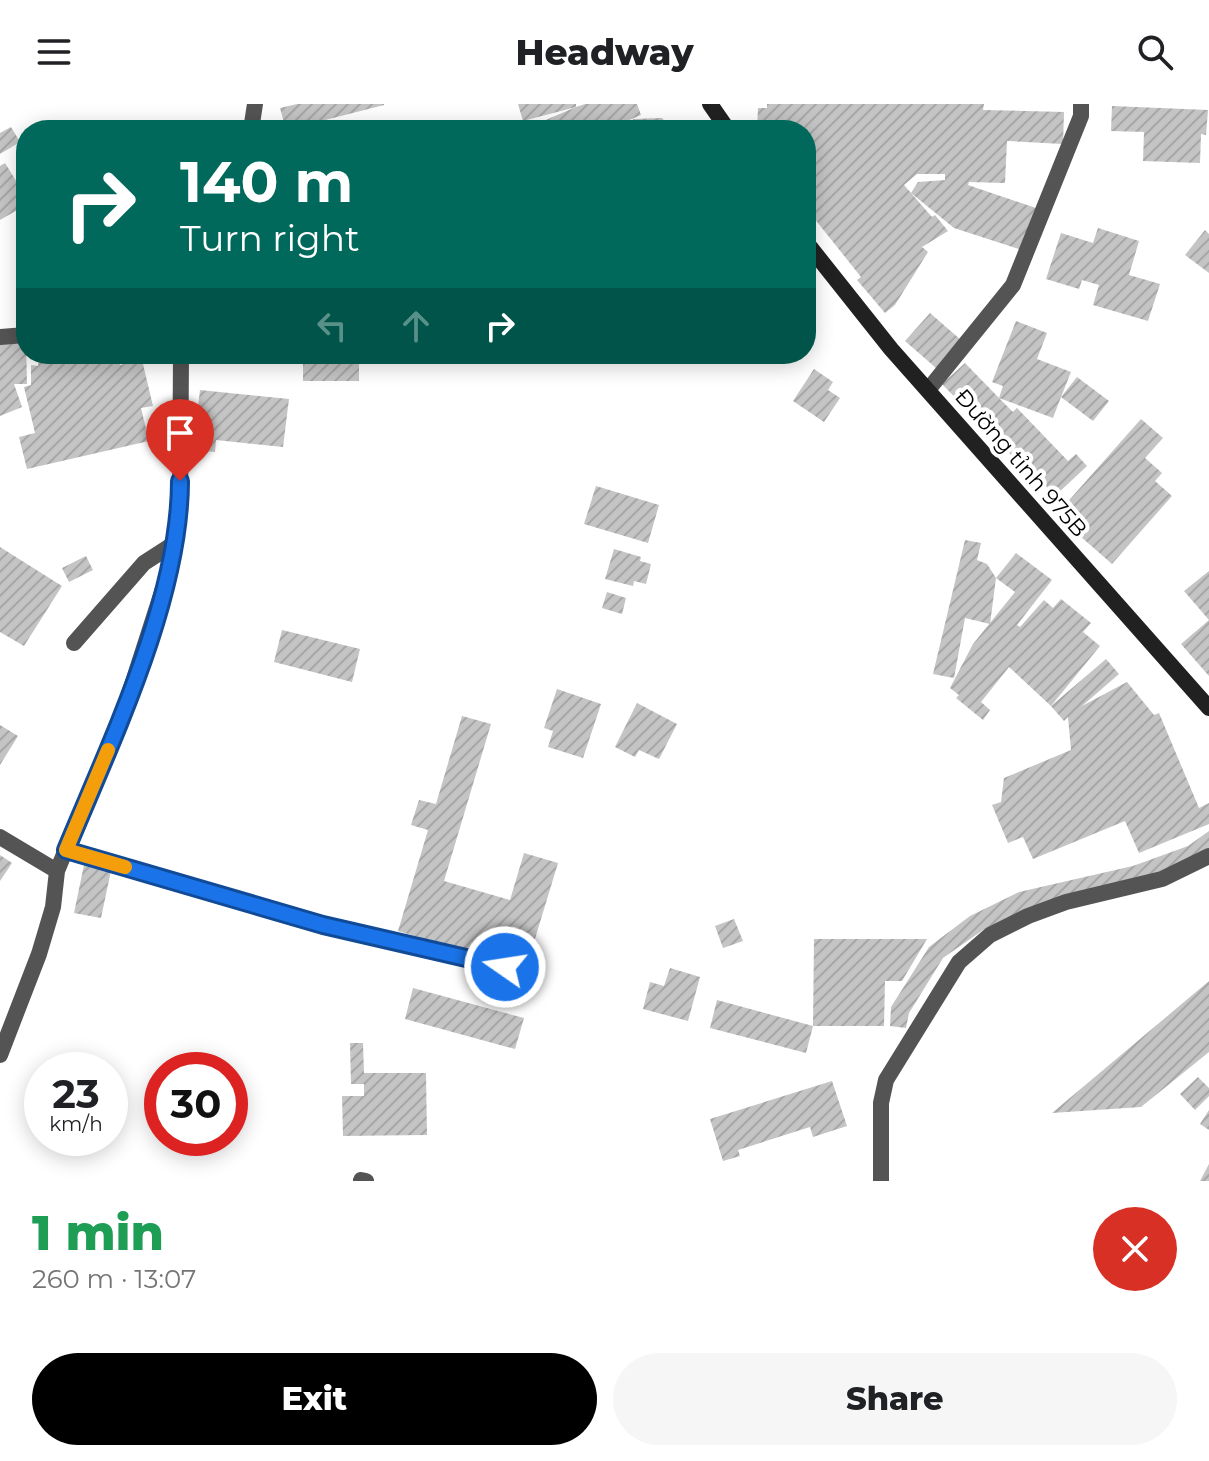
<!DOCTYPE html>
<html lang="en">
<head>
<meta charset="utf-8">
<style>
	body { margin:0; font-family:Montserrat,sans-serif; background:#f6f6f6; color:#202124; height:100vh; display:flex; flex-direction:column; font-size:30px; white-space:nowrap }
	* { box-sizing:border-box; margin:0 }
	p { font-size:26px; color:#757577 }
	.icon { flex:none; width:44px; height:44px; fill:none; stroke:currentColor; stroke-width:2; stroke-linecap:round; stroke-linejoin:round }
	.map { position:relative; height:1077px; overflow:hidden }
	.sheet { display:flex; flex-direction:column; background:#fff; flex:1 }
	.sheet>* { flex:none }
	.top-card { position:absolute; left:16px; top:16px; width:800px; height:244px; border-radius:32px; box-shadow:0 4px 20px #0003; background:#00695c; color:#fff; overflow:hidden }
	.speed { position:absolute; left:24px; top:948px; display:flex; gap:16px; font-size:40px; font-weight:700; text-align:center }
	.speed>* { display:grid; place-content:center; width:104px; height:104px; border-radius:50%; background:#fff; box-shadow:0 4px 20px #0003; line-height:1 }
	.speed small { font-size:20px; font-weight:400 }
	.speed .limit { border:12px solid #d22; background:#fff; color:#111 }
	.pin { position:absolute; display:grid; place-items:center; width:68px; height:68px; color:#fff; margin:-82px -34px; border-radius:50% 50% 50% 0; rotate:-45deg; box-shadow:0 0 8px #0007 }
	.pin .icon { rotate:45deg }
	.me { position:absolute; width:88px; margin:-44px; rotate:283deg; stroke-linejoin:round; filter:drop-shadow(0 0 6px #0008) }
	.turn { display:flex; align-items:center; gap:28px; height:168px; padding:0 32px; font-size:36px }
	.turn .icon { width:104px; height:104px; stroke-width:2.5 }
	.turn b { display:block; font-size:56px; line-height:68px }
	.lanes { display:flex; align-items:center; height:76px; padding:0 32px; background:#0003; justify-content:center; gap:40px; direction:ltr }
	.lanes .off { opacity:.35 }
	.round { display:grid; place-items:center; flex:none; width:84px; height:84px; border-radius:42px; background:#f6f6f6 }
	.summary { display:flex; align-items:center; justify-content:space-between; height:136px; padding:0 32px }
	h1 { font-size:48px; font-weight:800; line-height:60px; color:#1e9e55 }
	.cta { display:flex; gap:16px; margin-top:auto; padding:16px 32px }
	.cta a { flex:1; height:92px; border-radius:48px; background:#000; color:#fff; font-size:32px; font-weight:800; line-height:92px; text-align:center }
	.cta a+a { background:#f6f6f6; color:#202124 }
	header { display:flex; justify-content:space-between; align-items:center; height:104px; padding:0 32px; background:#fff; font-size:36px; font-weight:800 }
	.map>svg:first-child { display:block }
</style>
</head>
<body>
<header><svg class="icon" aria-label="menu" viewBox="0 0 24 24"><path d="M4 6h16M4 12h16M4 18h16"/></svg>Headway<svg class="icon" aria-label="search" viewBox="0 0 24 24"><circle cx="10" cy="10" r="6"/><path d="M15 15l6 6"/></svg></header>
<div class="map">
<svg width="1209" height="1077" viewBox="0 0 1209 1077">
	<defs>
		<pattern id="building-hatch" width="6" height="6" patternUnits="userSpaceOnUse" patternTransform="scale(2)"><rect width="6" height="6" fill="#c4c4c4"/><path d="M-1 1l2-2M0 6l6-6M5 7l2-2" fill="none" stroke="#a7a7a7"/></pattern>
	</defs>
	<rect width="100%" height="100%" fill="#fff"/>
	<!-- building -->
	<path fill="url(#building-hatch)" d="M297,0h87v1l-98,25 -6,-22z
		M518,0h58v3l9,-3h52l4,11 -35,15h-70l-2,-5 42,-18 -53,14z
		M767,0h217l-1,6 81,2 -1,32 -56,-3 -2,42 -36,-1 -1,3 68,23 -14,42 -68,-22 -43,-35 7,-11 27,-2v-6h-28l-13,11 28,32 3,-2 13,16 -26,16 6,5 -33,53 -10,8 -28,-33 4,-3 -55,-69v-78h-49l1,-22h9z
		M1112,2l96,4 -2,25 -5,-1 -1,29 -57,-2 1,-29 -33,-1z
		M662,14l10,12h-39v-11z
		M523,17v9h-29v-7z
		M328,18h34v8h-52z
		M11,23l9,15 -20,12v-21z
		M5,59l21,34v8l-26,15v-54z
		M1098,124l41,13 -10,34 31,9 -12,37 -55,-16 6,-20 -17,-5 -3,9 -33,-10 15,-46 32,10z
		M1205,126l4,4v39l-24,-18z
		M930,209l31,27 -25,28 -31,-27z
		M1016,217l31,12 -10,26 34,13 -10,25 16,-20 32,24 -16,20 -32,-24 -8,21 -54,-20 14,14 4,-4 51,53 8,-7 11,12 -32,30 -11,-12 -2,3 -100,-103 23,-21 34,35 4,-12 -11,-4z
		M26,235l1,45h-13l8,23 -22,9v-75z
		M39,250h84l-3,11 22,-5 11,46 -12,2 8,33 -122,28 -8,-32 16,-4 -11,-46 7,-2v-20l7,1z
		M303,250h56v27h-56z
		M814,265l19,13 -5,8 12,8 -16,24 -31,-21z
		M200,286l89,9 -6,48 -67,-7 -1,12 -22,-2z
		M1141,315l22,19 -18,20 17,15 -7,8 17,15 -60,68 -56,-49z
		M596,382l63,19 -11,38 -64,-19z
		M965,436l16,3 -4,17 10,4 9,14 -6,46 -25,-6 -11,60 -21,-4z
		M0,443l62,39 -38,60 -24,-14z
		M614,445l27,8 -1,4 11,3 -5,20 -12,-3 -1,5 -28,-7z
		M1016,449l36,27 -35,45 3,2 24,-27 9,8 8,-9 30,24 -8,9 17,14 -49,60 -42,-39 -28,35 9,8 -7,10 -27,-22 3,-3 -9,-7 23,-44 42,-52 -19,-14z
		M86,452l7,14 -24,12 -7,-14z
		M1209,467v49l-25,-29z
		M607,488l19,6 -4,16 -20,-6z
		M1209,516v56l-28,-32z
		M282,526l78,19 -8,33 -78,-20z
		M1106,555l13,15 -37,32 45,-24 27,33 5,-2 40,95 10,-5v21l-70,29 -14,-32 -92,38 -10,-22 -15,6 -16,-38 9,-3 3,-24 67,-28 -3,-33 -4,4 -13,-15z
		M557,585l44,15 -18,54 -35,-11 5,-16 -9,-3z
		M637,599l40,21 -18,35 -20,-9 -4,7 -20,-10z
		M462,612l29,8 -47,157 66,19 14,-47 34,10 -31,102 -34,-10 -1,4 -94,-28 30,-101 -17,-5 8,-25 17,4z
		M0,621l18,11 -18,29z
		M1209,727v21l-71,30 -113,27 -42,21 -40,28 -34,55 -3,15 -16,-2 1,-19 38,-60 41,-31 49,-24 114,-26 55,-20z
		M0,751l12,8 -12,18z
		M85,756l27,6 -11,52 -27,-5z
		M734,815l9,22 -20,7 -8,-22z
		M814,835h113l-25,42h-17l-1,45h-71l-7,27 -96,-25 7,-28 96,26z
		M670,864l30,9 -12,44 -45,-12 7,-27 14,4z
		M1209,877v71l-68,55 -89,6z
		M413,884l111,30 -9,31 -110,-30z
		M350,939h13l1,30h62l1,62 -84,1 -1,-40h22v-12h-13z
		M1198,973l11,11v8l-14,14 -15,-16z
		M832,977l15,45 -34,11 -3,-10 -72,23 2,6 -17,5 -13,-42z
		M1209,1006v20l-9,-6z
		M1209,1060v17h-9z"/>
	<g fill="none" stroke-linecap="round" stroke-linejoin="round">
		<!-- minor -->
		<path stroke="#545454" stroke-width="16" d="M251,26l4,-26
			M0,233l26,-2
			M928,286l85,-105 68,-169v-12
			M74,539l70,-80 31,-20
			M0,733l57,34
			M66,746l257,75 182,42
			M0,951l39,-101 14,-47 4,-36 66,-158 50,-155 7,-46 1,-158
			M361,1076l5,1
			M881,1077v-78l5,-23 73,-118 31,-27 38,-19 38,-14 96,-23 47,-23"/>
		<!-- secondary -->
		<path stroke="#212121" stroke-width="16" d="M710,0l18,26
			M806,138l85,107 318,359"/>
	</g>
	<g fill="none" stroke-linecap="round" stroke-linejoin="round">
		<defs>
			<path id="route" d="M180,377c0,118 -69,260 -114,369l257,75 182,42"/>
		</defs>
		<!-- route casing -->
		<use href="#route" stroke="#114b97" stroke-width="20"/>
		<!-- route -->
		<use href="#route" stroke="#1a73e8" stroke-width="14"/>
		<!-- slow -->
		<path stroke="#f59e0b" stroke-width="14" d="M108,646l-42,100 59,17"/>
	</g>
	<g text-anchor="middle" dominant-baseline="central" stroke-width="8" stroke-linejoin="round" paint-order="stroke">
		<!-- street labels -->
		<g font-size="22" fill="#000" stroke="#fff">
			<text transform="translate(1021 359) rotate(49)">Đường tỉnh 975B</text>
		</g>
	</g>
</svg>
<div class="speed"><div>23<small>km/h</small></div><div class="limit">30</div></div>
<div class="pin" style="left:180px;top:377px;background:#d93025"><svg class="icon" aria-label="arrive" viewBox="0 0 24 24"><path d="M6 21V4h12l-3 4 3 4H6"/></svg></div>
<svg class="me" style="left:505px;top:863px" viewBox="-20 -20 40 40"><circle r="17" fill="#1a73e8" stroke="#fff" stroke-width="3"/><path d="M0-11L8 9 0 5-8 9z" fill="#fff"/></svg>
<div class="top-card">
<div class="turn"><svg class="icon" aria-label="right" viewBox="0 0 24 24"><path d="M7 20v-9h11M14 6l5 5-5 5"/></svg><div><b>140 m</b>Turn right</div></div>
<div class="lanes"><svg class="icon off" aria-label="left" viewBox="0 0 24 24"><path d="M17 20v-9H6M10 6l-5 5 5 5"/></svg><svg class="icon off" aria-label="ahead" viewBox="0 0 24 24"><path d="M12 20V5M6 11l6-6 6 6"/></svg><svg class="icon" aria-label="right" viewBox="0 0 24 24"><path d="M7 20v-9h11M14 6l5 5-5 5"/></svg></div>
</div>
</div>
<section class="sheet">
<div class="summary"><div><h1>1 min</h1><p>260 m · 13:07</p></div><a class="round" style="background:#d93025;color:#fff"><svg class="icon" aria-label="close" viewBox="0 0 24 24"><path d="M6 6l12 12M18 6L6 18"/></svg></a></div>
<div class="cta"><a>Exit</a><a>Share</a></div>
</section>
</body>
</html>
